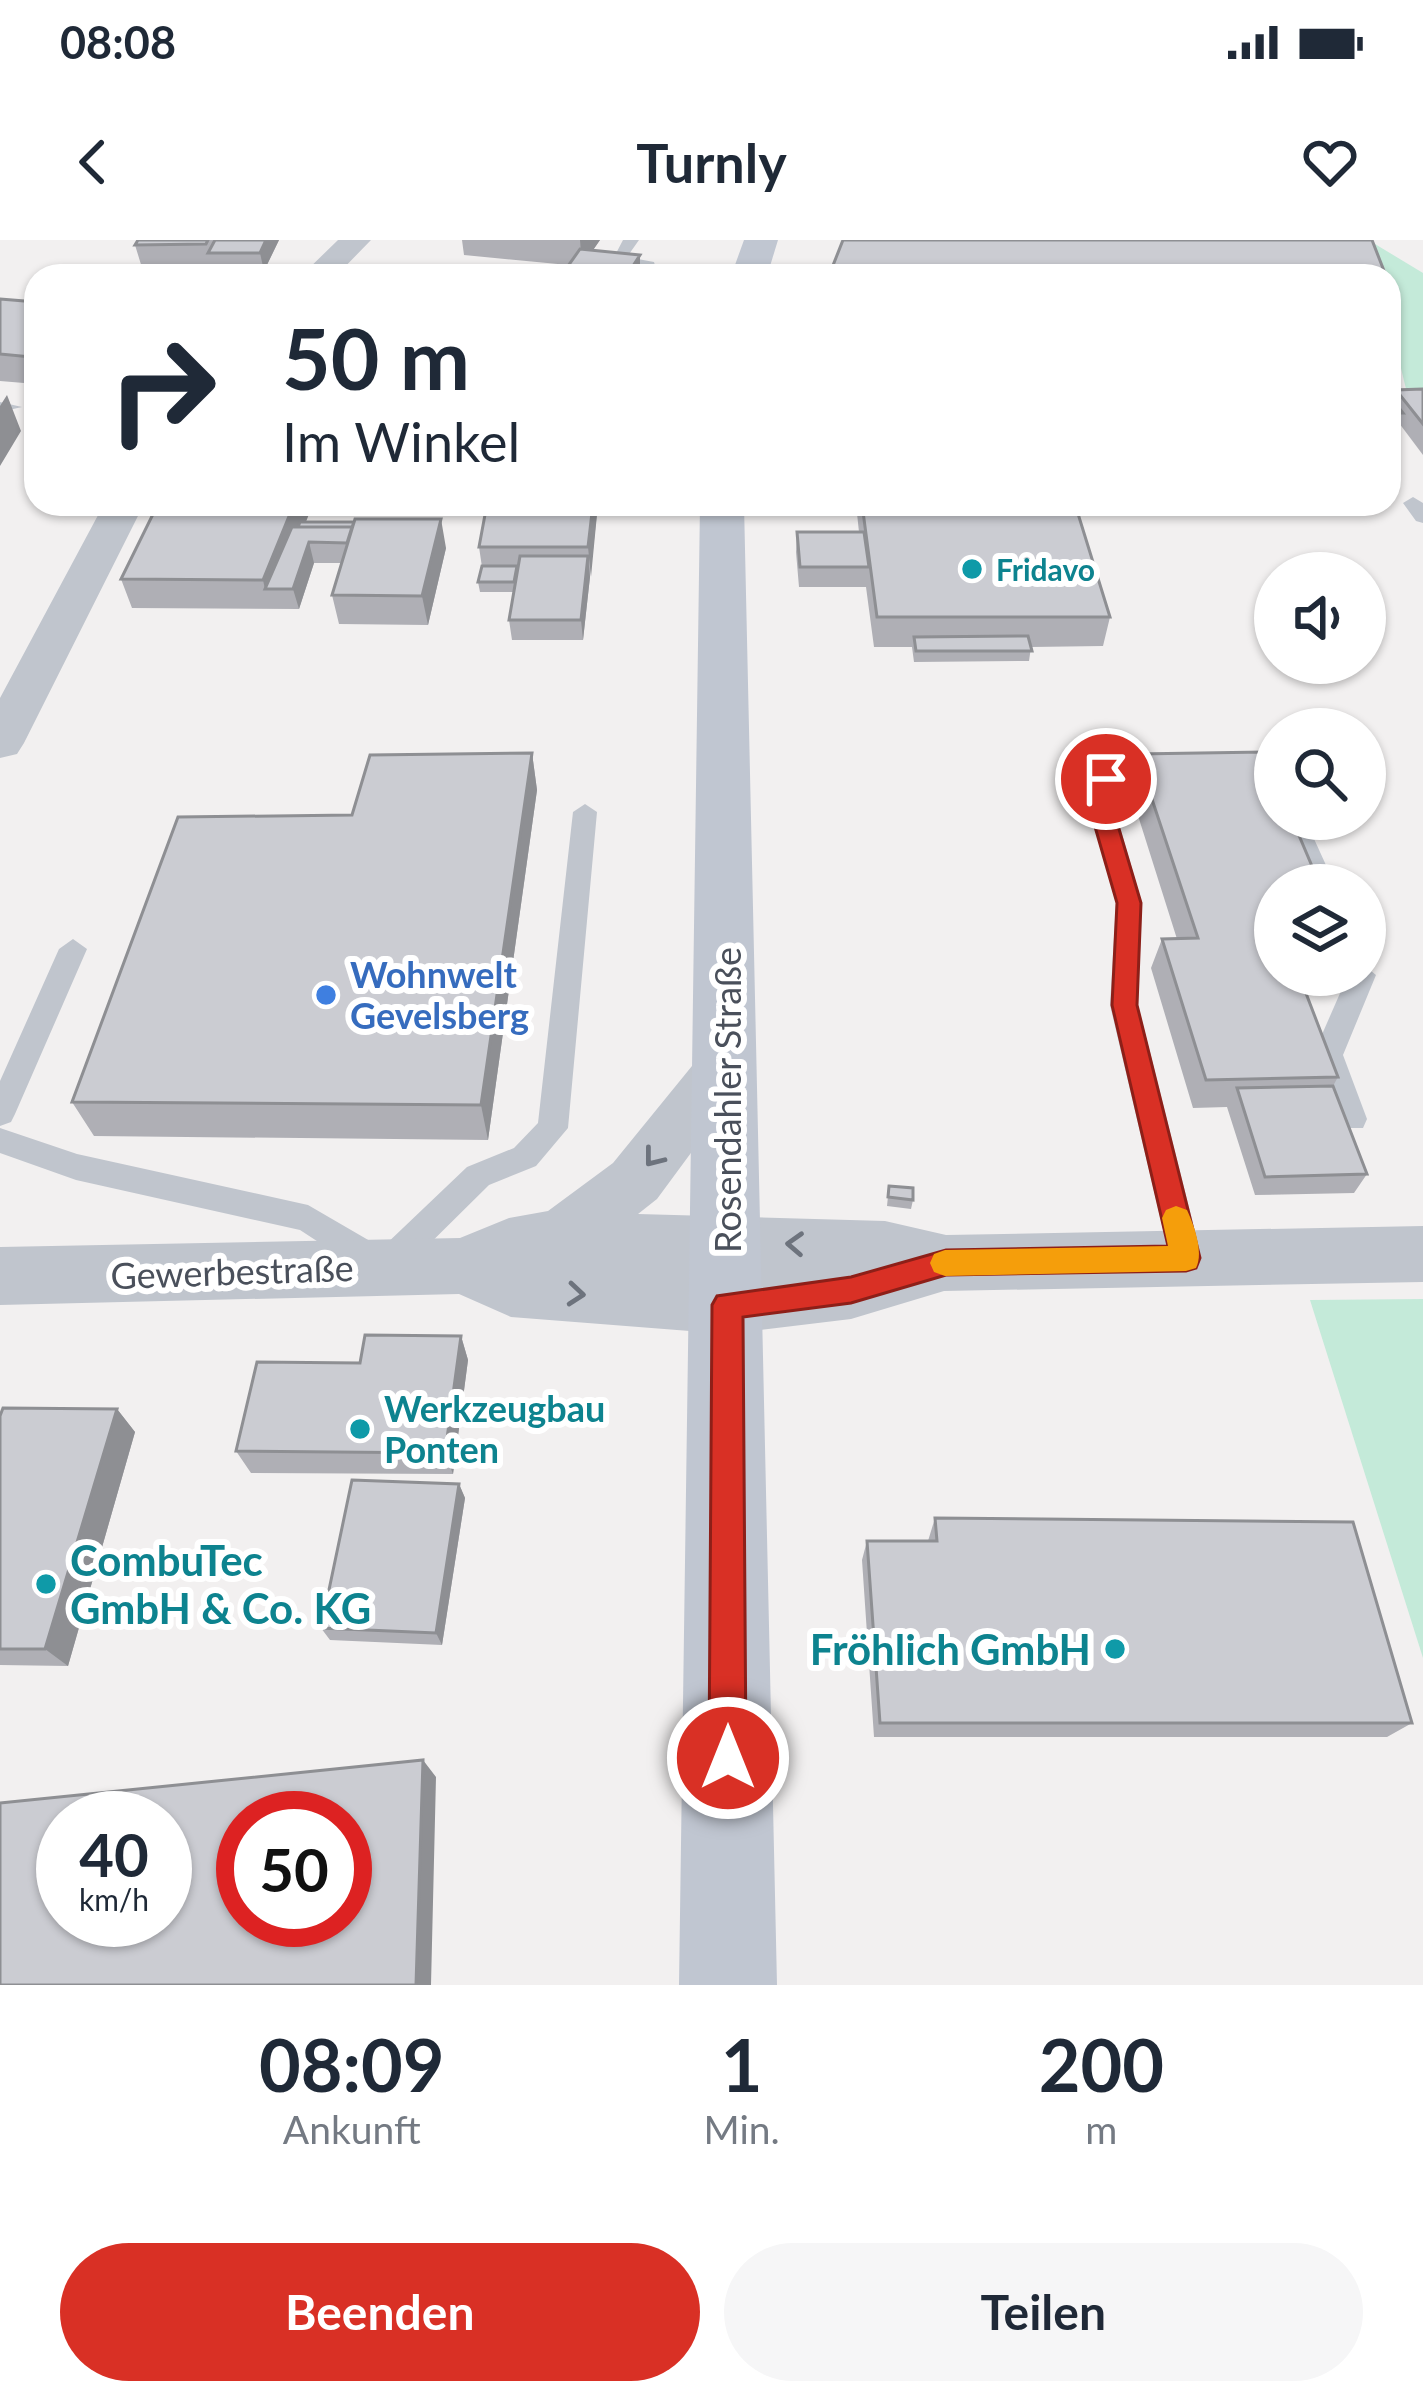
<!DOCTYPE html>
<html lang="de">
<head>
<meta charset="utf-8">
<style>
	body { margin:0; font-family:Lato,sans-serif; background:#f6f6f7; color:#1f2937; height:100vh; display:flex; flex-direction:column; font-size:45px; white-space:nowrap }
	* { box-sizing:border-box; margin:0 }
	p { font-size:39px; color:#747a83 }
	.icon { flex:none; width:66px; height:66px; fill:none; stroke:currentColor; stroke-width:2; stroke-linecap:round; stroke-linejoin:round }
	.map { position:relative; height:1745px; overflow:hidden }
	.details { display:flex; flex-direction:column; background:#fff; flex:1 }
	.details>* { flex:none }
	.banner { position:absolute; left:24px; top:24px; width:1377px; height:252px; border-radius:36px; box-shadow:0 3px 9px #0004; background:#fff; color:#1f2937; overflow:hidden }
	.controls { position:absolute; left:1254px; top:312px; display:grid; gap:24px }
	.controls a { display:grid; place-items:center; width:132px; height:132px; border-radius:50%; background:#fff; box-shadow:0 3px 9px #0004; font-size:60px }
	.speed { position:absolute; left:36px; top:1551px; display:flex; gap:24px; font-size:60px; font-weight:700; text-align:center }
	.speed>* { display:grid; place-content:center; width:156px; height:156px; border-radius:50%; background:#fff; box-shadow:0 3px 9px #0004; line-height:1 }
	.speed small { font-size:30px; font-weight:400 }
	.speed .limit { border:18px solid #d22; background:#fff; color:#111 }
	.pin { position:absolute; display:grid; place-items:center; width:102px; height:102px; color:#fff; margin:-51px; border:6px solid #fff; border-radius:50%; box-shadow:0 3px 12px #0007 }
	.me { position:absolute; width:132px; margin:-66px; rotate:0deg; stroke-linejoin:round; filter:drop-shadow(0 0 9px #0008) }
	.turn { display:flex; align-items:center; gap:42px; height:252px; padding:0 60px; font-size:54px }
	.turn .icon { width:156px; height:156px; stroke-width:2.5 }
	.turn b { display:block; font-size:84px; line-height:102px }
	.eta { display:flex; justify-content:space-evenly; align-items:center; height:204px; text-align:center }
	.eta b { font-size:72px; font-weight:700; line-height:84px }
	.primary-button { display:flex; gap:24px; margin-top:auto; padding:24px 60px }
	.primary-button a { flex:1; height:138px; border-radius:72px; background:#d93025; color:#fff; font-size:48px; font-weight:700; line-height:138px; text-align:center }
	.primary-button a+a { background:#f6f6f7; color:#1f2937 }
	.status { display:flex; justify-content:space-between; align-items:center; height:84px; padding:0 60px; background:#fff; direction:ltr }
	.status svg { height:33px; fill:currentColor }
	header { display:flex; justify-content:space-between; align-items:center; height:156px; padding:0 60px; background:#fff; font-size:54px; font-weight:700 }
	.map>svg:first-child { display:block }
</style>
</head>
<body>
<div class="status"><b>08:08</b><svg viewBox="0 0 49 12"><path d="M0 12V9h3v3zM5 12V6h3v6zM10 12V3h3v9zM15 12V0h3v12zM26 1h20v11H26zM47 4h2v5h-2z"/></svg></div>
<header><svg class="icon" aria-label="back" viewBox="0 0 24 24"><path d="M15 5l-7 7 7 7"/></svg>Turnly<svg class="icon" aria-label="heart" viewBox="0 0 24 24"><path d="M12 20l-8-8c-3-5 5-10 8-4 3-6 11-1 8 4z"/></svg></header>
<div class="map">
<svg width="1423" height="1745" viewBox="0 0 1423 1745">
	<rect width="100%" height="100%" fill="#f2f0f0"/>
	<!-- green -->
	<path fill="#c4ead9" d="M1370,1l53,32v121l-16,-1 -18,-74v-43h-11z
		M1423,1059v359l-113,-358z"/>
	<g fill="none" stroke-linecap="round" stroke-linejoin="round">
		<!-- lane -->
		<path fill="#c0c5cd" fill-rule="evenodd" d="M623,0h16l-12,17 27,5 4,14h-16l-1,-7 -30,-6z
			M0,162l22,5 -22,5z
			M1413,257l10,6v20l-7,-2 -13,-18z
			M1168,523l9,2v12l-48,4 -19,12 32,110 -4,102 64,254 -5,10 -11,4 -11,-4 -5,-10 -60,-254 6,-102 -31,-111 26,-23z
			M585,564l12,8 -29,316 -32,38 -47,19 -93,92 -12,4 -12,-4 -72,-47 -224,-50 -76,-27v-25l77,26 231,51 74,43 85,-81 47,-19 24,-25 35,-311z
			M1279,579h26l30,66h-26z
			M73,699l14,10 -72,165 -4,8 -11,4v-45l59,-132z
			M1365,726l11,9 -33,80 24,64 -4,9h-22l-4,-9 -24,-64 35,-80h17z"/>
		<!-- street -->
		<path fill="#c0c5cd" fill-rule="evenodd" d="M338,0h33l-35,36h-35z
			M104,264h40l-120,239 -7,11 -17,4v-60z
			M726,803l21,7 8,16 -98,133 -19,15 247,7 61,14 477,-9v56l-479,9 -93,28 -123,15 -217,-17 -52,-23 -459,11v-58l460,-9 49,-20 39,-7 65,-48 92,-113z"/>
		<!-- secondary -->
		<path fill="#c0c6d1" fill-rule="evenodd" d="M744,0h34l-11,36h-36z
			M700,264h44l33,1481h-98z"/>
	</g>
	<!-- wall -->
	<path fill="#afafb5" d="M137,0h142l-15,31h-121l-8,-26z
		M462,0h138l-7,10 47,5v18l-2,3h-77l7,-11 -104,-10z
		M843,0l543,36h-556z
		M1389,43l8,21 -8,22z
		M0,59l36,3v82l-36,-3z
		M1423,149v66l-24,-32h-10v-31h6l1,-2z
		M487,264h111l-15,136h-71l-3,-20 5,-28h-34l-2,-10 4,-15 -3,-20z
		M856,264h219l35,113 -7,29 -72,1 -2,14 -115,1 -2,-15h-38l-8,-60h-67l-3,-35 1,-20h62z
		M306,282l140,26 -18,77 -89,-1 -7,-29 9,-32h-27l-15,46 -167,-1 -11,-29z
		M532,513l5,37 -49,350 -394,-4 -22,-34 280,-287z
		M1137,514l138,131v90l63,102 -5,9 34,88 -13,19 -99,2 -28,-88 -34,1 -42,-140 11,-29h15l-49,-155z
		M889,946l24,14 -2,9 -24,-3z
		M461,1096l7,24 -15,114 -202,-1 -15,-22z
		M117,1169l18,23 -67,234 -68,-1v-249z
		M459,1244l6,14 -23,147 -112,-5 -9,-12z
		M935,1278l477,205 -25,14h-513l-12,-177 5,-19h61z"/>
	<!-- shaded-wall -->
	<path fill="#8e8f93" d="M266,0h13l-15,31 -4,-18z
		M580,0h20l-18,26z
		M640,15v18l-2,3h-22z
		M7,155l14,36 -21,35v-60z
		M294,264h19l-13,33 -35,52 -2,-9z
		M593,264h5l-7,73 -3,-30z
		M441,279l5,29 -18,77 -6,-29z
		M309,302l5,21 -15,46 -6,-20z
		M588,316l2,21 -7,63 -2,-20z
		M532,513l5,37 -49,350 -7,-35z
		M461,1096l7,24 -15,114 -8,-21z
		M117,1169l18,23 -67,234 -23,-17z
		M459,1244l6,14 -23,147 -6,-12z
		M423,1520l13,17 -5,208h-15z"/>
	<!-- building -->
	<path fill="#cbccd2" stroke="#8e8f93" stroke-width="3" fill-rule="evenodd" d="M138,0h70l-2,4 -71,1z
		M215,0h51l-6,13h-52z
		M843,0h529l14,36h-312v-9l-22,-1v10l-90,-3v3h-89l-43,-3z
		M580,9l60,6 -11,17 -13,4h-55z
		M1389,43l8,21h-8z
		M0,59l36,3v50l-5,5 -31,-3z
		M1423,149v35l-27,-34z
		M1389,152h6l-3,7 11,14h-14z
		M158,264h136l-31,76 -142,-1z
		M487,264h106l-5,43h-109z
		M862,264h213l35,113h-233z
		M355,279h86l-19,77 -90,-1z
		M300,282h54l-2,5h-54z
		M292,287h60l-5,16 -38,-1 -16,47h-28z
		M797,292h67l5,35h-69z
		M520,316h68l-7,64h-72z
		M482,326h35l-3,16h-36z
		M1028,396l4,15h-116l-2,-14z
		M1264,512l11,26v41h17l28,66h-45v90h24l39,102 -132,3 -44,-141 36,-1 -61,-184z
		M532,513l-51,352 -409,-3 106,-285 174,-2 18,-60z
		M1333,846l34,88 -102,3 -28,-89z
		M889,946l24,2v12l-25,-3z
		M365,1095l96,1 -16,117 -209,-2 21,-89 103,1z
		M3,1168l114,1 -72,240h-45v-233z
		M352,1240l107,4 -23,149 -115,-5z
		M935,1278l418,4 59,201h-532l-13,-182h70z
		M423,1520l-7,225h-416v-182zM63,1578h102v102h-102zM243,1578h102v102h-102z"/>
	<!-- one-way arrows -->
	<defs><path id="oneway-chevron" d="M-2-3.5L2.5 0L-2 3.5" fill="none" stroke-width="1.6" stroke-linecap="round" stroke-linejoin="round" transform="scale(3)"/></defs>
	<g stroke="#6d737d">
		<use href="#oneway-chevron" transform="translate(653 918) rotate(128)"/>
		<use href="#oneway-chevron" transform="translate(795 1004) rotate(-177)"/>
		<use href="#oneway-chevron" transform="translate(576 1054) rotate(5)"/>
	</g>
	<!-- route -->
	<path fill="#d93025" stroke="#8d1f18" stroke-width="3" d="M1106,532l11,7 -9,13 33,111 -4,102 63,253 -4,10 -10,3 -240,4 -95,28 -108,14 3,441 -5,13 -13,5 -14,-5 -5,-13 3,-453 5,-9 134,-19 95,-27 222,-4 -56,-241 5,-102 -32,-111 13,-18z"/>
	<!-- slow -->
	<path fill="#f59e0b" d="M1176,966l11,4c7,15 17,42 9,58l-10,3 -241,5 -11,-4 -4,-9 4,-9 11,-4 223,-4 -6,-28 4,-8z"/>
	<!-- markers -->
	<g fill="#0f9aa8" stroke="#fff" stroke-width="4.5">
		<circle cx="972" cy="329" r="12"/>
		<circle cx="360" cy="1189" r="12"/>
		<circle cx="46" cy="1344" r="12"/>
		<circle cx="1115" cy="1409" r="12"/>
	</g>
	<circle fill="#3f7fe0" stroke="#fff" stroke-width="4.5" cx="326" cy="755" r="12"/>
	<g text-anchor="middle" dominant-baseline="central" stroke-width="12" stroke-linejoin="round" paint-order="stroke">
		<!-- far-culture labels -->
		<g font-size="30" font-weight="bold" fill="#0d838f" stroke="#fff" text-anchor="start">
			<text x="996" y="329">Fridavo</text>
		</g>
		<!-- shop labels -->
		<g font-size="36" font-weight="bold" fill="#366cbe" stroke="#fff" text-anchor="start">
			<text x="350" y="734">Wohnwelt<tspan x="350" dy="41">Gevelsberg</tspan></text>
		</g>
		<!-- street labels -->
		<g font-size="36" fill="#4a505b" stroke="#fff">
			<text transform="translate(727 860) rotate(-90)">Rosendahler Straße</text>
			<text transform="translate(232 1031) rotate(-2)">Gewerbestraße</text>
		</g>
		<!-- culture labels -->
		<g font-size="36" font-weight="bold" fill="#0d838f" stroke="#fff" text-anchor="start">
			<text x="384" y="1168">Werkzeugbau<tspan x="384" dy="41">Ponten</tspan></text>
		</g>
		<!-- near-culture labels -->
		<g font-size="42" font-weight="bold" fill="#0d838f" stroke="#fff" text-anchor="start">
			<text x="70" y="1320">CombuTec<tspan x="70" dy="48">GmbH &amp; Co. KG</tspan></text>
			<text x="1091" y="1409" text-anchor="end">Fröhlich GmbH</text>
		</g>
	</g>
</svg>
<div class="controls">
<a><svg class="icon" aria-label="sound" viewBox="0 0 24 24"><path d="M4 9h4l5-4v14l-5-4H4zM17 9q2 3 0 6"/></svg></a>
<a><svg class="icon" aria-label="search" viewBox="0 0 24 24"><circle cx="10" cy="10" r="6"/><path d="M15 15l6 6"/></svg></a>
<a><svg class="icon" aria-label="layers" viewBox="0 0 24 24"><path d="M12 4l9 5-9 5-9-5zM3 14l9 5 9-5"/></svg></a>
</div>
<div class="speed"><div>40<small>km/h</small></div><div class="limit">50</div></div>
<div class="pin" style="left:1106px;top:539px;background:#d93025"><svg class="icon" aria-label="arrive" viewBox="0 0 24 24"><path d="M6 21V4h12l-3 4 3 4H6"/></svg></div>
<svg class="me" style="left:728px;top:1518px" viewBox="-20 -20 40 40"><circle r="17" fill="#d93025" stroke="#fff" stroke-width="3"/><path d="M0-11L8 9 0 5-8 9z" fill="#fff"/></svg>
<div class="banner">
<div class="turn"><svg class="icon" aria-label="right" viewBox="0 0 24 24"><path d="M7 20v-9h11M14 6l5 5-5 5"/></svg><div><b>50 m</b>Im Winkel</div></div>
</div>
</div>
<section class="details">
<div class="eta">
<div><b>08:09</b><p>Ankunft</p></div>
<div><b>1</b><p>Min.</p></div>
<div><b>200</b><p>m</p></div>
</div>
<div class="primary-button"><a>Beenden</a><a>Teilen</a></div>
</section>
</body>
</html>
